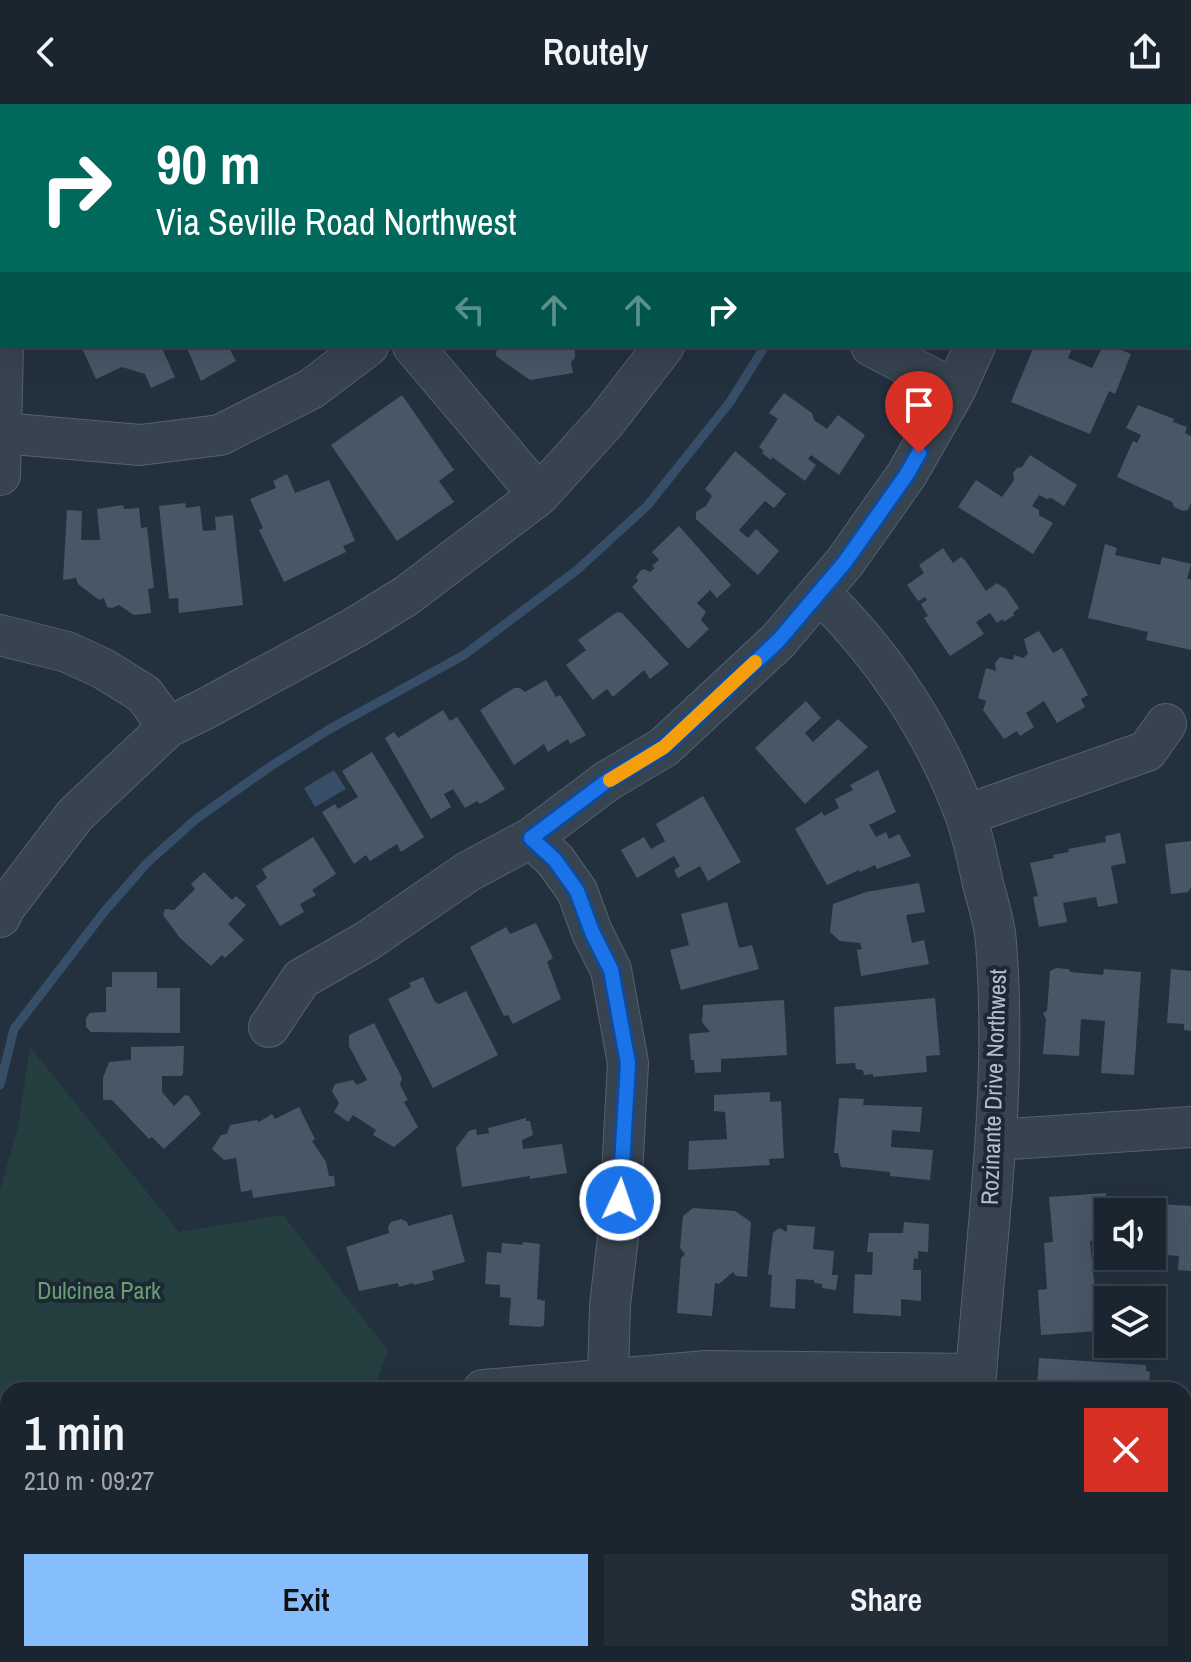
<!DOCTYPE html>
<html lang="en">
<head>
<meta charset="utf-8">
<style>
	body { margin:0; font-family:"Archivo Narrow",sans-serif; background:#232d37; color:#f1f3f6; height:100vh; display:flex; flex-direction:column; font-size:30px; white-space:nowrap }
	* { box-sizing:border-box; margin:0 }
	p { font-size:26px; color:#9fa5aa }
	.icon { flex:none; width:44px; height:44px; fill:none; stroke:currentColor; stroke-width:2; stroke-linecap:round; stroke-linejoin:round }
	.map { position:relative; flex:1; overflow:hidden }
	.side { position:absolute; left:0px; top:1278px; width:1192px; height:280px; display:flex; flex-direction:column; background:#1a252f; border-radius:24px 24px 0 0; box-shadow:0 8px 32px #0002,0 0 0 2px #38424b }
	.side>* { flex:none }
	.banner { position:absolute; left:0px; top:0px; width:1192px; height:244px; box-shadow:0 8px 32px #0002,0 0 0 2px #38424b; background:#00695c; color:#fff; overflow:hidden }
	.fabs { position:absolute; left:1094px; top:1094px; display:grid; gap:16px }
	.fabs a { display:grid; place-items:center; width:72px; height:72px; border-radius:0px; background:#1a252f; box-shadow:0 8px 32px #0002,0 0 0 2px #38424b; font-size:40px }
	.pin { position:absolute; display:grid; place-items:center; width:68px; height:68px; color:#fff; margin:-82px -34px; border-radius:50% 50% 50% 0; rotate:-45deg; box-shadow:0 0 8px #0007 }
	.pin .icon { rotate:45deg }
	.me { position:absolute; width:88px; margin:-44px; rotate:3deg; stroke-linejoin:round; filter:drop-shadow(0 0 6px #0008) }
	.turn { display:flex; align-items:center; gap:28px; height:168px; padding:0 24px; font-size:36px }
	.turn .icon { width:104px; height:104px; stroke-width:2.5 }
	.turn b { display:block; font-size:56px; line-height:68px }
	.lanes { display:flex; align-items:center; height:76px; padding:0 24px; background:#0003; justify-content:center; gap:40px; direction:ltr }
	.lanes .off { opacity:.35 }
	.round { display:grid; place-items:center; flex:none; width:84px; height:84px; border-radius:0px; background:#232d37 }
	.overview { display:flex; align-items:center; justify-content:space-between; height:136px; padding:0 24px }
	h1 { font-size:48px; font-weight:600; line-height:60px }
	.action { display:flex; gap:16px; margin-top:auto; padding:16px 24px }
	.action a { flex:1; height:92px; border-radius:0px; background:#86bdfc; color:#111; font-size:32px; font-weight:600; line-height:92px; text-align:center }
	.action a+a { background:#232d37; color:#f1f3f6 }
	header { display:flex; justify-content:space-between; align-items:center; height:104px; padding:0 24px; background:#1a252f; font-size:36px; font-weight:600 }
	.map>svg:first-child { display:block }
</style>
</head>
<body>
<header><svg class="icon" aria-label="back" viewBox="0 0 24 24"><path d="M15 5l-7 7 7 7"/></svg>Routely<svg class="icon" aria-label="share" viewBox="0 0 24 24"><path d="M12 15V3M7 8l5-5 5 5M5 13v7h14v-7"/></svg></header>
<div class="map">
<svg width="1191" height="1558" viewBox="0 0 1191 1558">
	<rect width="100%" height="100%" fill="#23313f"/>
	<!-- green -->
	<path fill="#253f40" d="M30,943l149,185 104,-17 105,136 -15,39h-365v25l-8,-1v-223l18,-64z"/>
	<!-- water -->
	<path fill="#364e67" d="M334,666l12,19 -31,18 -11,-19z"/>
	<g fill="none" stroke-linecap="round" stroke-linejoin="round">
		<!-- stream -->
		<path stroke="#364e67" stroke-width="9" d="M869,2l1,-2
			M0,981l14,-56 90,-117 44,-50 48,-43 75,-53 57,-36 136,-75 113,-85 70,-64 83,-104 35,-56"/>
	</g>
	<!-- building -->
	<path fill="#475766" d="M81,242h80l14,31 -24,11 -6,-14 -23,-7 -26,12z
		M190,242h38l8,15 -35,20 -14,-33z
		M497,242l74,2 4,3v7l-4,4 2,11 -43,7 -34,-24z
		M1034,242h39l-5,12 24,10 11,-22h9l19,8 -16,40 -6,-3 -19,43 -79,-32z
		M784,289l28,20 2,7 13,9 11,-14 27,20 -26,40 -28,-20 -3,4 8,6 -11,16 -33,-24 -1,3 -9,-7 2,-2 -5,-4 19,-28 -9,-6z
		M402,291l52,75 -15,11 15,21 -57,39 -66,-96z
		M1138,301l36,14 -1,3 14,5 -2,6 6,3v66l-3,8 -5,1 -9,-4 -2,-5 -55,-25 16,-36 4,2 4,-8 -15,-7z
		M735,347l51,43 -12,14 -9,-7 -26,29 9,8 8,-9 23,22 -21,24 -62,-56v-7l10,-6 6,-10 -7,-7z
		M1030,351l47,30 -13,21 -13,-8 -4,1 -8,-4 -7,11 7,4v5l14,8 -20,31 -75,-47 18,-27 26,17 12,-17 -1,-7 4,-5 5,-1z
		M287,370l8,19 34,-13 26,61 -12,5 3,6 -62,30 -25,-52 4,-2 -13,-29 26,-11 -3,-7z
		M185,399l1,5 14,-2 3,25 13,-1 -1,-13 18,-2 10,90 -64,8 -1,-15 -9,1 -10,-93z
		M123,401l1,4 15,-1 2,20 6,-1 7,61 -6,1 3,24 -17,2 -15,-10 -7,3 -5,-1 -3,-9 -5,2 -21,-16 -2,-6 -13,2 4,-70 15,1 -1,29h19l-3,-31z
		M679,422l52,59 -14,13 -7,-8 -13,13 9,9 -5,8 8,9 -21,20 -56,-62 6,-6 -2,-4 4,-6 4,-2 6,3 5,-4 -3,-2 7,-6 -7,-8z
		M1105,440l12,4 -2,7 45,10 2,-8 29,7 -4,15h4v71l-45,-10 2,-8 -60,-14z
		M943,444l10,15 8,-6 4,3 21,31 11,-8 9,6 13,19 -6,5 1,2 -10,7 -1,-3 -6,4 -7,-10 -14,9 8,12 -34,22 -26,-38 4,-2 -7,-12 6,-4 -2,-3 -7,4 -11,-16 17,-12 -5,-8z
		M617,508l5,1 47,51 -19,15 -6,-9 -31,27 -6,-8 -14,11 -27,-35 20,-15 -8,-10z
		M1039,527l14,22 9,-5 26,47 -7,4 4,8 -28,16 -13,-22 -18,12 8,14 -14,9 -3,-5 -13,8 -21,-29 3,-9 -8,-3 8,-30 10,3 -1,-8 5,-6 13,3 1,-5 9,3 5,-4 -4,-15z
		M546,576l10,17 4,-2 26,40 -16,9 -2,-5 -20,13 -4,-8 -30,21 -34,-55 34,-22h6l5,4z
		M806,597l15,17 -16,15 8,9 25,-23 30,28 -63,57 -50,-56z
		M443,606l7,11 7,-4 48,72 -25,15 -3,-3 -12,7 -12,-19 -9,5 7,13 -20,12 -46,-81 9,-6 4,6z
		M372,648l52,85 -23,15 -4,-8 -27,17 -4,-6 -12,9 -32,-52 13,-8 3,5 20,-12 -16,-26z
		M878,666l18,42 -27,13 7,12 10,-5 3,7 10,-5 12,22 -34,13 -2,-4 -15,7 -1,-2 -32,15 -32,-56 27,-17 2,4 15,-8 -4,-9 18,-9 -3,-5z
		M703,692l38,66 -33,19 -8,-15 -22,12 -4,-8 6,-4 -6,-10 -37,22 -16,-28 23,-13 7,12 14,-8 -9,-17z
		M1120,729l6,30 -15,3 7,37 -20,4 -2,-10 -33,6 4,19 -28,5 -6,-30 5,-1 -8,-33 24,-5 -1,-3 16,-3 -1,-3 38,-7 -1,-6z
		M313,733l23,37 -24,16 4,5 -16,9 4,8 -24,14 -24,-40 11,-8 -5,-9z
		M1191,737v46l-3,5 -17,2 -6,-50z
		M204,768l28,28 4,-4 10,9 -18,19 16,16 -19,18 -3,-3 -11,11 -31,-28 -17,-23 2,-6 9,1 21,-21 -4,-5z
		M919,779l6,29 -19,3 6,28 12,-3 5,24 -68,12 -4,-26 5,-1 -2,-6 -20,-2 -10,-9 3,-28 33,-12z
		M727,798l12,46 13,-3 7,24 -78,21 -11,-40 19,-5 -8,-31z
		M536,819l17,35 -6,4 14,37 -48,25 -5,-9 -4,1 -34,-69 36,-20 4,7z
		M1056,864l12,1 3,3 32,3 1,-6 37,3 -7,103 -33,-2 4,-52 -24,-2 -2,37 -36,-2 3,-35 -3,-6 4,-2 3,-40z
		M1171,865l20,2v60l-7,-1v-6l-17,-1z
		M112,868h45v16h23v45l-89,-1 -5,-5v-9l4,-5 16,-1v-25h6z
		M423,873l12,25 4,2 27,-13 32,64 -65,33 -45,-89 23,-12 -2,-4z
		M935,894l5,57 -14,1 1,16 -54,5v-3l-9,1 -1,-5 -7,-1 -1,-6 -19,1 -2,-57z
		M784,896l3,55 -66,4v13l-26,1 -1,-13h-3l-2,-26 21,-2 -8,-10 1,-17z
		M374,919l28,55 -2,7 8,15 -4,2 14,25 -24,20 -21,-12 3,-5 -23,-15 -5,7 -14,-10 5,-9 -7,-12 3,-7 18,-4 4,5 10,-5 -18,-34v-11z
		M184,942l-1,28 -2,2h-19v16l12,14 11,-11 4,1 12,18 -37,35 -12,-12 -3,2 -37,-39h-9v-22l6,-16 22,-2v-13z
		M770,988v10l11,-1 3,57 -15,1 1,6 -82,5 1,-29 38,-2 -2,-27 -11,-1v-16z
		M839,994l25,1 -1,6 59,2 -2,25 -28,-2 -1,17 42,3 -3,30 -40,-4v-4l-49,-5 -3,-14h-4z
		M299,1003l16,32 -3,2 14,21 3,14h5l1,10 -82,12 -1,-8 -11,2 -5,-34 -12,2 -12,-11 9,-14 6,-1 3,-9 27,-5 2,2 13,-8 3,5z
		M526,1014v3h4l3,14 -11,5 1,9 39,-5 5,29 -37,6v-3l-68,11 -6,-39 13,-17 7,-2 1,6 12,-2 -1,-5z
		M1106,1089l2,47 -18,1 9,90 -58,4 -3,-45 9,-1 -3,-46 9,-1 -4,-45z
		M1145,1099l46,3v65l-13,-1 1,-14 -27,-2v-42h-7z
		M693,1104l42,3 16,11 -4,55 -11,-1 -3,-4 -14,12 -4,-1 -3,33 -35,-3 4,-55 4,-4 -5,-6 3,-32z
		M452,1110l13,48 -33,9 2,9 -20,5 -1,-2 -14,4 -1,-4 -39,8 -13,-44 43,-14 -1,-6 3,-5 10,-3 6,3 1,4z
		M904,1118l25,2 -1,28 -10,-1v8l-4,-1 -1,12h8v31l-20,-2v17l-48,-3 2,-39 17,1 1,-23h-6l2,-19h34z
		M787,1121l28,2 -2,22 21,2 -2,24h6l-2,15 -14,-2v-4l-8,-1v-3l-18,-1 -1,30 -25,-2 2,-32 -4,-1 5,-41 6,-5 8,4z
		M523,1138l17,2 -3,55 8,2 -1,24 -3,2 -32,-2 2,-27 -11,-1v-12l-15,-1 2,-32 14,1 1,-10 20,2z
		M1039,1254l107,7v6l4,1 -1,14h-3v4h-69l-40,-4z
		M0,1343l8,1v50h-8z
		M1184,1409h7v58l-7,-1z
		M0,1548l13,5 5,5h-18z
		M53,1550h53v7l-54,1z
		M466,1550h41l2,8h-58l-1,-4z
		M538,1550h101l1,8h-102z
		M666,1550h98v8h-97z
		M804,1550h85l1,8h-86z
		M1028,1550h35l-1,8h-34z
		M176,1551l24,1v6h-25z"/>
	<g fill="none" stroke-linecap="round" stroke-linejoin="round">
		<defs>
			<path id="minor" d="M6,0l1,2
				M247,0l1,2
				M540,2v-2
				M783,2v-2
				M1060,2l1,-2
				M1190,218l1,1
				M413,242l126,149
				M871,242l84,44
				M2,329l138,12 80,-10 91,-46 57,-43
				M0,371l3,-129
				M820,489c63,61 114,138 145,221 8,22 13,47 18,70 5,19 12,40 13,59 12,149 -11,298 -21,447
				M0,531l67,17 35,16 42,26 24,33
				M966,711l181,-64 19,-27
				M531,734l24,22 22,31 15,41 19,38 17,93 -9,166 -9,76 -2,73
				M0,813l5,-10 70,-92 93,-88 37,-18 149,-81 52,-32 133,-101 67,-74 58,-75
				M269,923l32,-48 66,-38 102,-70 62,-33 76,-57 57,-34 114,-106 67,-79 62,-88 48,-84 20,-44
				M996,1036l195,-13
				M483,1286l224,-19 269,3
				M957,1558l1,-8"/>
		</defs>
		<!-- minor casing -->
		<use href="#minor" stroke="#55616d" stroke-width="42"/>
		<!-- minor -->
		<use href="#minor" stroke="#37434f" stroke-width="40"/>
	</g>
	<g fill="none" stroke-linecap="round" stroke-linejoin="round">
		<defs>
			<path id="route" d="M620,1096l8,-137 -17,-93 -19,-38 -15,-41 -22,-31 -24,-22 76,-57 57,-34 114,-106 67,-79 62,-88 12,-21"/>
		</defs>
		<!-- route casing -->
		<use href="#route" stroke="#114b97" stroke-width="20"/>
		<!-- route -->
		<use href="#route" stroke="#1a73e8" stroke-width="14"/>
		<!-- slow -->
		<path stroke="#f59e0b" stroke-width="14" d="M610,676l54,-33 91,-85"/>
	</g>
	<g text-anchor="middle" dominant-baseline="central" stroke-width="8" stroke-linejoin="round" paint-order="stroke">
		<!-- street labels -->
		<g font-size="24" fill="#b3beca" stroke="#1c2834">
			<text transform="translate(993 983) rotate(-88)">Rozinante Drive Northwest</text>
		</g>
		<!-- park labels -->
		<g font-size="24" fill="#699c71" stroke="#1c2834">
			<text x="99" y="1186">Dulcinea Park</text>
		</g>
	</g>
</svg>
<div class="fabs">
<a><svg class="icon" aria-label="sound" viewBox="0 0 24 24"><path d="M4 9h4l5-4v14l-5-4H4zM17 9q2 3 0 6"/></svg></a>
<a><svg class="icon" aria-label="layers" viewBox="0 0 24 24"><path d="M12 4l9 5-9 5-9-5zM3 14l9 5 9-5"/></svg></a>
</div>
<div class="pin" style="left:919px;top:349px;background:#d93025"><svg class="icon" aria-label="arrive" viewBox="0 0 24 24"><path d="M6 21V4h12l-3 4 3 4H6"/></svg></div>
<svg class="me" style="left:620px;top:1096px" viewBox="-20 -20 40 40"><circle r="17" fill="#1a73e8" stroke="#fff" stroke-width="3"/><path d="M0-11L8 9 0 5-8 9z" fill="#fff"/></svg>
<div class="banner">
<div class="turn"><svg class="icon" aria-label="right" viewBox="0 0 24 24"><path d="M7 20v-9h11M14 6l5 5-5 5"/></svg><div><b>90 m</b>Via Seville Road Northwest</div></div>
<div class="lanes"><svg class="icon off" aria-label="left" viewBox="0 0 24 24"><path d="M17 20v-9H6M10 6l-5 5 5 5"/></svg><svg class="icon off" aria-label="ahead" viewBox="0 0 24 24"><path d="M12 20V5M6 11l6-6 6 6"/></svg><svg class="icon off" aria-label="ahead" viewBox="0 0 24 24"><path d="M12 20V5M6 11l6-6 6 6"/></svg><svg class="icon" aria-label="right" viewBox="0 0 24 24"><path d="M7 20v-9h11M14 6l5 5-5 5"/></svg></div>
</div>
<section class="side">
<div class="overview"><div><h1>1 min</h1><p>210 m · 09:27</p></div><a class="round" style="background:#d93025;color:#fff"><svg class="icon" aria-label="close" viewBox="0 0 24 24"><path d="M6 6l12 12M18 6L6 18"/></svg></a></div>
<div class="action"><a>Exit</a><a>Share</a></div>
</section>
</div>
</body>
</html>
